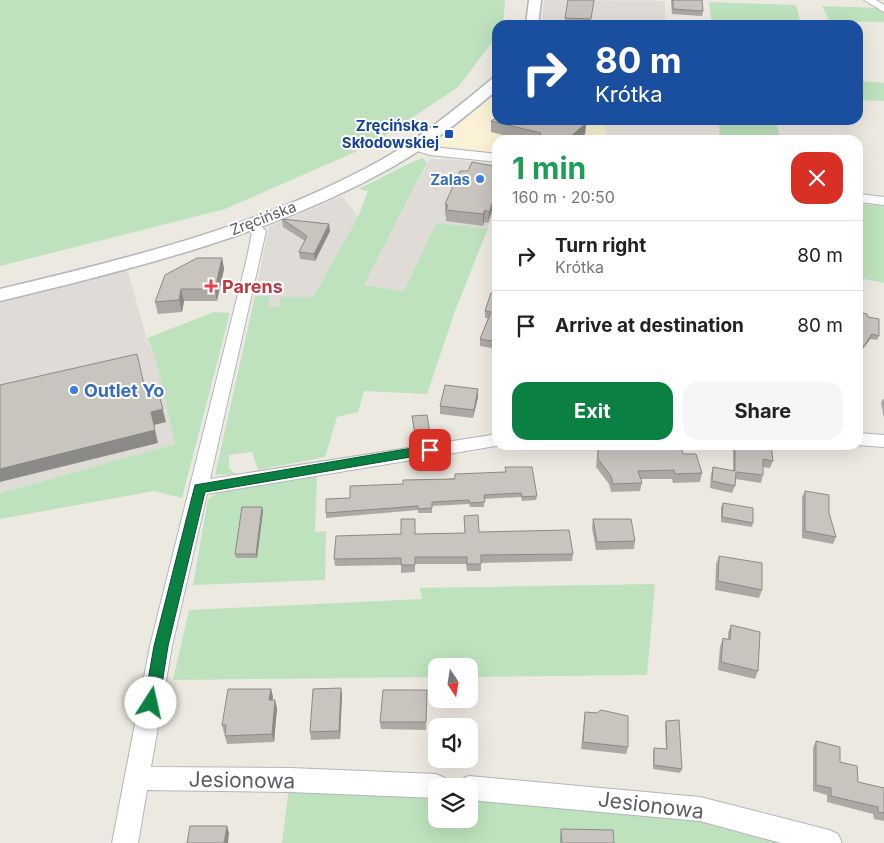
<!DOCTYPE html>
<html lang="en">
<head>
<meta charset="utf-8">
<style>
	body { margin:0; font-family:Inter,sans-serif; background:#f6f6f6; color:#222; height:100vh; display:flex; flex-direction:column; font-size:19px; white-space:nowrap }
	* { box-sizing:border-box; margin:0 }
	p { font-size:16px; color:#767676 }
	.icon { flex:none; width:28px; height:28px; fill:none; stroke:currentColor; stroke-width:2; stroke-linecap:round; stroke-linejoin:round }
	.map { position:relative; flex:1; overflow:hidden }
	.panel { position:absolute; left:492px; top:135px; width:371px; height:315px; display:flex; flex-direction:column; background:#fff; border-radius:15px; box-shadow:0 5px 20px #0002 }
	.panel>* { flex:none }
	.hud { position:absolute; left:492px; top:20px; width:371px; height:105px; border-radius:15px; box-shadow:0 5px 20px #0002; background:#1a4fa0; color:#fff; overflow:hidden }
	.needle { width:32px; rotate:168deg }
	.buttons { position:absolute; left:428px; top:658px; display:grid; gap:10px }
	.buttons a { display:grid; place-items:center; width:50px; height:50px; border-radius:10px; background:#fff; box-shadow:0 5px 20px #0002; font-size:25px }
	.pin { position:absolute; display:grid; place-items:center; width:42px; height:42px; color:#fff; margin:-21px; border-radius:10px; box-shadow:0 2px 8px #0006 }
	.me { position:absolute; width:55px; margin:-28px; rotate:10deg; stroke-linejoin:round; filter:drop-shadow(0 0 4px #0008) }
	.turn { display:flex; align-items:center; gap:18px; height:105px; padding:0 20px; font-size:22px }
	.turn .icon { width:65px; height:65px; stroke-width:2.5 }
	.turn b { display:block; font-size:35px; line-height:42px }
	.round { display:grid; place-items:center; flex:none; width:52px; height:52px; border-radius:15px; background:#f6f6f6 }
	.summary { display:flex; align-items:center; justify-content:space-between; height:85px; padding:0 20px }
	h1 { font-size:30px; font-weight:700; line-height:38px; color:#1e9e55 }
	.button { display:flex; gap:10px; margin-top:auto; padding:10px 20px }
	.button a { flex:1; height:58px; border-radius:15px; background:#0b8043; color:#fff; font-size:20px; font-weight:700; line-height:58px; text-align:center }
	.button a+a { background:#f6f6f6; color:#222 }
	ul { padding:0; list-style:none }
	li { display:flex; align-items:center; gap:15px; height:70px; padding:0 20px; border-top:1px solid #e0e0e0 }
	li div { flex:1 }
	li b { display:block; font-size:19px }
	li em { font-style:normal }
	.map>svg:first-child { display:block }
</style>
</head>
<body>
<div class="map">
<svg width="884" height="843" viewBox="0 0 884 843">
	<rect width="100%" height="100%" fill="#ebe9e0"/>
	<!-- commercial -->
	<path fill="#fbf2d5" d="M497,93l1,27h108l-1,20h-107l-1,13 -60,-8 -1,-1z"/>
	<!-- industrial -->
	<path fill="#dfdcd8" d="M544,0l121,1v24h-123z
		M430,159l32,1 35,5v40l-9,23 -52,-5 -32,68 -40,-6z
		M342,196l16,21 -45,80h-32l-2,10h-10v-10l-14,-1 14,-69z
		M126,265l22,78 7,13 20,88 -175,49v-198z"/>
	<!-- green -->
	<path fill="#bee2bd" d="M0,0h505l-2,25h-5l-1,11 -39,51 -87,58 -146,64 -225,57z
		M709,2l87,3 5,20h-89z
		M822,6l57,2 5,3v11l-54,-1z
		M859,81l25,2v18l-25,-1z
		M719,120h57l4,20h-60z
		M423,158l4,5 -63,122 40,6 32,-68 52,5 -33,83 -28,83 -63,-3 -6,21 -21,5 -12,40 -67,13 -6,-18 -23,3v13l7,6 -21,1 40,-179h14v11h10l2,-10h32l45,-80 10,-26 -9,-2 53,-27z
		M859,204l25,2v77l-25,-5z
		M214,312l16,1 -48,185 -28,-7 -154,28v-26l175,-49 -20,-88 -8,-18z
		M317,476l-2,56 11,-1 -1,49 -132,5 15,-86 11,-7z
		M655,584l-8,91 -178,2v-11h-33v11l-263,3 16,-70 233,-11 -2,-11z
		M289,788l147,8v23h33v-22l66,4 185,20 73,22h-511z"/>
	<g fill="none" stroke-linecap="round" stroke-linejoin="round">
		<defs>
			<path id="minor" d="M864,0h12l8,5v7z
				M415,142l17,5 66,7v8l-68,-7 -19,-6 -2,-3z
				M859,194l25,3v8l-25,-3z
				M251,220l5,1 10,10 -56,248 288,-45v11h4l-295,49 -35,152 -21,121 139,1 146,6 9,4 3,8h-12v12l-146,-6 -143,-2 -9,53h-26l38,-197 97,-388 5,-26 -8,-8z
				M859,433l25,2v12l-26,-2z
				M469,776l231,21 129,33 9,4 4,9h-61l-81,-22 -231,-21v-14h-12l3,-6z"/>
			<path id="tertiary" d="M529,0h12l-3,25h-12z
				M498,77v12c-33,28 -66,55 -104,77 -122,69 -259,102 -394,135v-12c131,-31 265,-64 383,-130 40,-23 75,-52 110,-81z"/>
		</defs>
		<!-- minor casing -->
		<use href="#minor" stroke="#b3b6ba" stroke-width="2"/>
		<!-- tertiary casing -->
		<use href="#tertiary" stroke="#b3b6ba" stroke-width="3"/>
		<!-- minor -->
		<use href="#minor" fill="#fff" fill-rule="evenodd"/>
		<!-- tertiary -->
		<use href="#tertiary" fill="#fff" fill-rule="evenodd"/>
	</g>
	<!-- wall -->
	<path fill="#aca9a4" d="M594,0l-4,25h-26l1,-7z
		M671,0h31l1,11 -1,5 -30,-2z
		M498,120h82v2l6,1 -1,11 -7,6h-55l-32,-8v-11z
		M498,167l-10,56 -4,-1 -1,4 -37,-5v-5l-1,-1v-11l23,-33z
		M282,219l47,5 1,7 -15,30 -15,-2 -1,-7 6,-11 -22,-14z
		M222,258l2,11 -7,32h-33l-2,11 -24,2 -3,-12z
		M498,294v55l-18,-3v-7l8,-21h-3v-7z
		M859,310v2l9,5 11,19 -2,4 -7,-1 -8,11 -3,-1z
		M478,397l-5,21 -33,-4v-8z
		M883,399h1v19l-3,-15z
		M412,416l18,17v4l-15,1z
		M733,445h38l2,16 -3,7 -7,-1v8l-2,8 -26,-4v7l-3,7 -22,-5 1,-14 2,-7 20,4z
		M632,446l51,8 19,19 -2,9 -27,1 -1,-4h-32l2,4 -2,8 -29,1 -2,-8 -13,-17 2,-20z
		M505,467l32,29 -1,4 -14,1 -1,-4 -37,2v8h-14l-1,-3 -37,2v7h-14v-3l-92,8v-5l24,-15 53,-14 102,-12z
		M805,491l24,22 7,24 -3,7 -31,-6v-41z
		M723,503l30,20 -1,4 -31,-5v-15z
		M263,511l-6,47h-21l-1,-4z
		M464,516l15,16 94,22 -1,7 -91,2v8h-14l-1,-7h-51v8l-14,1v-8l-66,1 -1,-7 81,-25 50,-1z
		M593,519l42,22 -1,8 -38,1 -4,-22z
		M719,556l43,34 -3,8 -44,-8 1,-26z
		M731,625l27,46 -3,8 -37,-9 2,-23 3,-9 5,2v-7z
		M341,688l1,8 -2,43 -29,1 -1,-8z
		M271,689l2,8 -1,3 5,8 -3,34 -47,2 -2,-8v-3h-1l-2,-8z
		M427,697l-1,33 -45,-1 -1,-7z
		M585,712l12,1 31,34 -2,7 -45,-5 3,-29z
		M666,721l16,48 -2,4 -27,-4v-17l1,-4 12,1 -1,-24z
		M816,741l24,21 18,20 26,6v33l-10,-2 -1,-5 -46,-12v-7l-14,-4v-43z
		M561,829l53,14h-54v-7z"/>
	<!-- shaded-wall -->
	<path fill="#8c8a86" d="M579,120h1l-1,9 7,-6 -1,11 -7,6h-11z
		M498,186v9l-10,28 1,-11z
		M485,210l-1,12 -1,4v-12z
		M329,224l1,7 -15,30 -1,-7z
		M222,258l2,11 -7,32 -2,-12z
		M181,289l3,12 -2,11 -3,-12z
		M872,334l-2,5 -8,11 2,-4z
		M478,389v8l-5,21 1,-8z
		M158,391l8,31 -12,3 4,18 -158,39v-13l151,-57z
		M262,507l1,4 -6,47 -1,-4z
		M341,688l1,8 -2,43 -1,-8z
		M271,689l2,8 -2,11 -2,-8z
		M275,700l2,8 -3,34 -2,-8z
		M227,826l2,7 -1,10h-4z"/>
	<!-- building -->
	<path fill="#c8c5bf" stroke="#8c8a86" d="M568,0h26l-3,19 -26,-1z
		M673,0h29l1,11 -30,-2z
		M498,117v3h81l-1,1 8,2 -19,17h-2l-25,-5 1,-2 -50,-12z
		M472,162l26,5v19l-9,26 -4,-2 -2,4 -37,-4 2,-5 -3,-1 15,-33h8z
		M282,219l47,5 -15,30 -15,-2 8,-16z
		M197,258h25l-7,31h-34l-2,11 -24,2 10,-27z
		M491,293l7,1v48l-18,-3 11,-27 -6,-1z
		M859,310h1l-1,2 8,2 1,3 11,2v17l-7,-2 -8,12 -5,-1z
		M137,354l9,39 12,-2 5,18 -12,3 4,18 -155,39v-84z
		M445,385l33,4 -4,21 -34,-4z
		M427,415l3,18 -15,1 -3,-18z
		M603,445h29v1l49,-1 2,9h13l6,19 -27,1 -1,-4 -36,1 4,12 -29,1 -2,-8 -13,-17v-12z
		M735,445h36l2,16 -10,-2v16l-27,-3 -1,14 -23,-5 1,-14 22,4z
		M505,467h27l5,29 -15,1 -1,-4 -37,2 1,7 -15,1 -1,-3 -37,2v6l-14,1v-3l-92,7v-14l24,-1v-12l53,-2v-4l52,-1v-5l51,-2z
		M805,491l24,4v18l7,24 -31,-6z
		M723,503l30,5v15l-31,-6z
		M242,507h20l-6,47h-21z
		M478,515l1,17 90,-2 4,24 -92,1v9h-14v-7h-52v8h-14v-7l-67,1 2,-23 65,-2v-15h14v15l50,-1 -1,-17z
		M593,519h38l4,22 -38,1z
		M719,556l43,7v27l-44,-9z
		M731,625l29,7 -2,39 -37,-9 2,-24 7,2z
		M341,688l-2,43 -29,1 3,-43z
		M228,689h43l-2,11h6l-3,34 -47,2 1,-11h-4z
		M383,690h44l-1,32h-46z
		M601,710l27,6v31l-45,-5 2,-30 12,1z
		M679,720l3,49 -28,-4v-17l13,1 -1,-28z
		M816,741l24,6v15l17,4 1,16 26,6v25l-6,-1v-5l-47,-11v-8l-15,-3z
		M190,826h37l-3,17h-37z
		M561,829l52,1 1,13h-52z"/>
	<!-- route -->
	<path fill="#0b8043" stroke="#07532c" d="M430,445l4,2v6l-229,39 -37,154 -9,57 -3,4 -5,2 -5,-2 -2,-4 10,-57 41,-161z"/>
	<!-- markers -->
	<rect fill="#1a4fb4" stroke="#fff" stroke-width="2" x="444" y="129" width="10" height="10" rx="2.5"/>
	<g fill="#3f7fe0" stroke="#fff" stroke-width="2">
		<circle cx="480" cy="179" r="5"/>
		<circle cx="74" cy="390" r="5"/>
	</g>
	<path fill="#e0444e" stroke="#fff" stroke-width="2" d="M208.5 278.5h5v5h5v5h-5v5h-5v-5h-5v-5h5z"/>
	<g text-anchor="middle" dominant-baseline="central" stroke-width="4" stroke-linejoin="round" paint-order="stroke">
		<!-- far-transit labels -->
		<g font-size="15" font-weight="bold" fill="#164399" stroke="#fff" text-anchor="end">
			<text x="439" y="125">Zręcińska -<tspan x="439" dy="17">Skłodowskiej</tspan></text>
		</g>
		<!-- far-shop labels -->
		<g font-size="15" font-weight="bold" fill="#366cbe" stroke="#fff" text-anchor="end">
			<text x="470" y="179">Zalas</text>
		</g>
		<!-- far-street labels -->
		<g font-size="15" fill="#595c60" stroke="#fff">
			<text transform="translate(263 218) rotate(-21)">Zręcińska</text>
		</g>
		<!-- health labels -->
		<g font-size="18" font-weight="bold" fill="#be3a42" stroke="#fff" text-anchor="start">
			<text x="222" y="286">Parens</text>
		</g>
		<!-- shop labels -->
		<g font-size="18" font-weight="bold" fill="#366cbe" stroke="#fff" text-anchor="start">
			<text x="84" y="390">Outlet Yo</text>
		</g>
		<!-- near-street labels -->
		<g font-size="21" fill="#595c60" stroke="#fff">
			<text transform="translate(242 780) rotate(1)">Jesionowa</text>
			<text transform="translate(651 805) rotate(7)">Jesionowa</text>
		</g>
	</g>
</svg>
<div class="buttons">
<a><svg class="needle" viewBox="-14 -14 28 28"><path d="M0-13l5 13h-10z" fill="#e53935"/><path d="M0 13l5-13h-10z" fill="#767676"/></svg></a>
<a><svg class="icon" aria-label="sound" viewBox="0 0 24 24"><path d="M4 9h4l5-4v14l-5-4H4zM17 9q2 3 0 6"/></svg></a>
<a><svg class="icon" aria-label="layers" viewBox="0 0 24 24"><path d="M12 4l9 5-9 5-9-5zM3 14l9 5 9-5"/></svg></a>
</div>
<div class="pin" style="left:430px;top:450px;background:#d93025"><svg class="icon" aria-label="arrive" viewBox="0 0 24 24"><path d="M6 21V4h12l-3 4 3 4H6"/></svg></div>
<svg class="me" style="left:151px;top:703px" viewBox="-20 -20 40 40"><circle r="19" fill="#fff"/><path d="M0-13L10 11 0 6-10 11z" fill="#0b8043"/></svg>
<div class="hud">
<div class="turn"><svg class="icon" aria-label="right" viewBox="0 0 24 24"><path d="M7 20v-9h11M14 6l5 5-5 5"/></svg><div><b>80 m</b>Krótka</div></div>
</div>
<section class="panel">
<div class="summary"><div><h1>1 min</h1><p>160 m · 20:50</p></div><a class="round" style="background:#d93025;color:#fff"><svg class="icon" aria-label="close" viewBox="0 0 24 24"><path d="M6 6l12 12M18 6L6 18"/></svg></a></div>
<ul>
<li><svg class="icon" aria-label="right" viewBox="0 0 24 24"><path d="M7 20v-9h11M14 6l5 5-5 5"/></svg><div><b>Turn right</b><p>Krótka</p></div><em>80 m</em></li>
<li><svg class="icon" aria-label="arrive" viewBox="0 0 24 24"><path d="M6 21V4h12l-3 4 3 4H6"/></svg><div><b>Arrive at destination</b></div><em>80 m</em></li>
</ul>
<div class="button"><a>Exit</a><a>Share</a></div>
</section>
</div>
</body>
</html>
